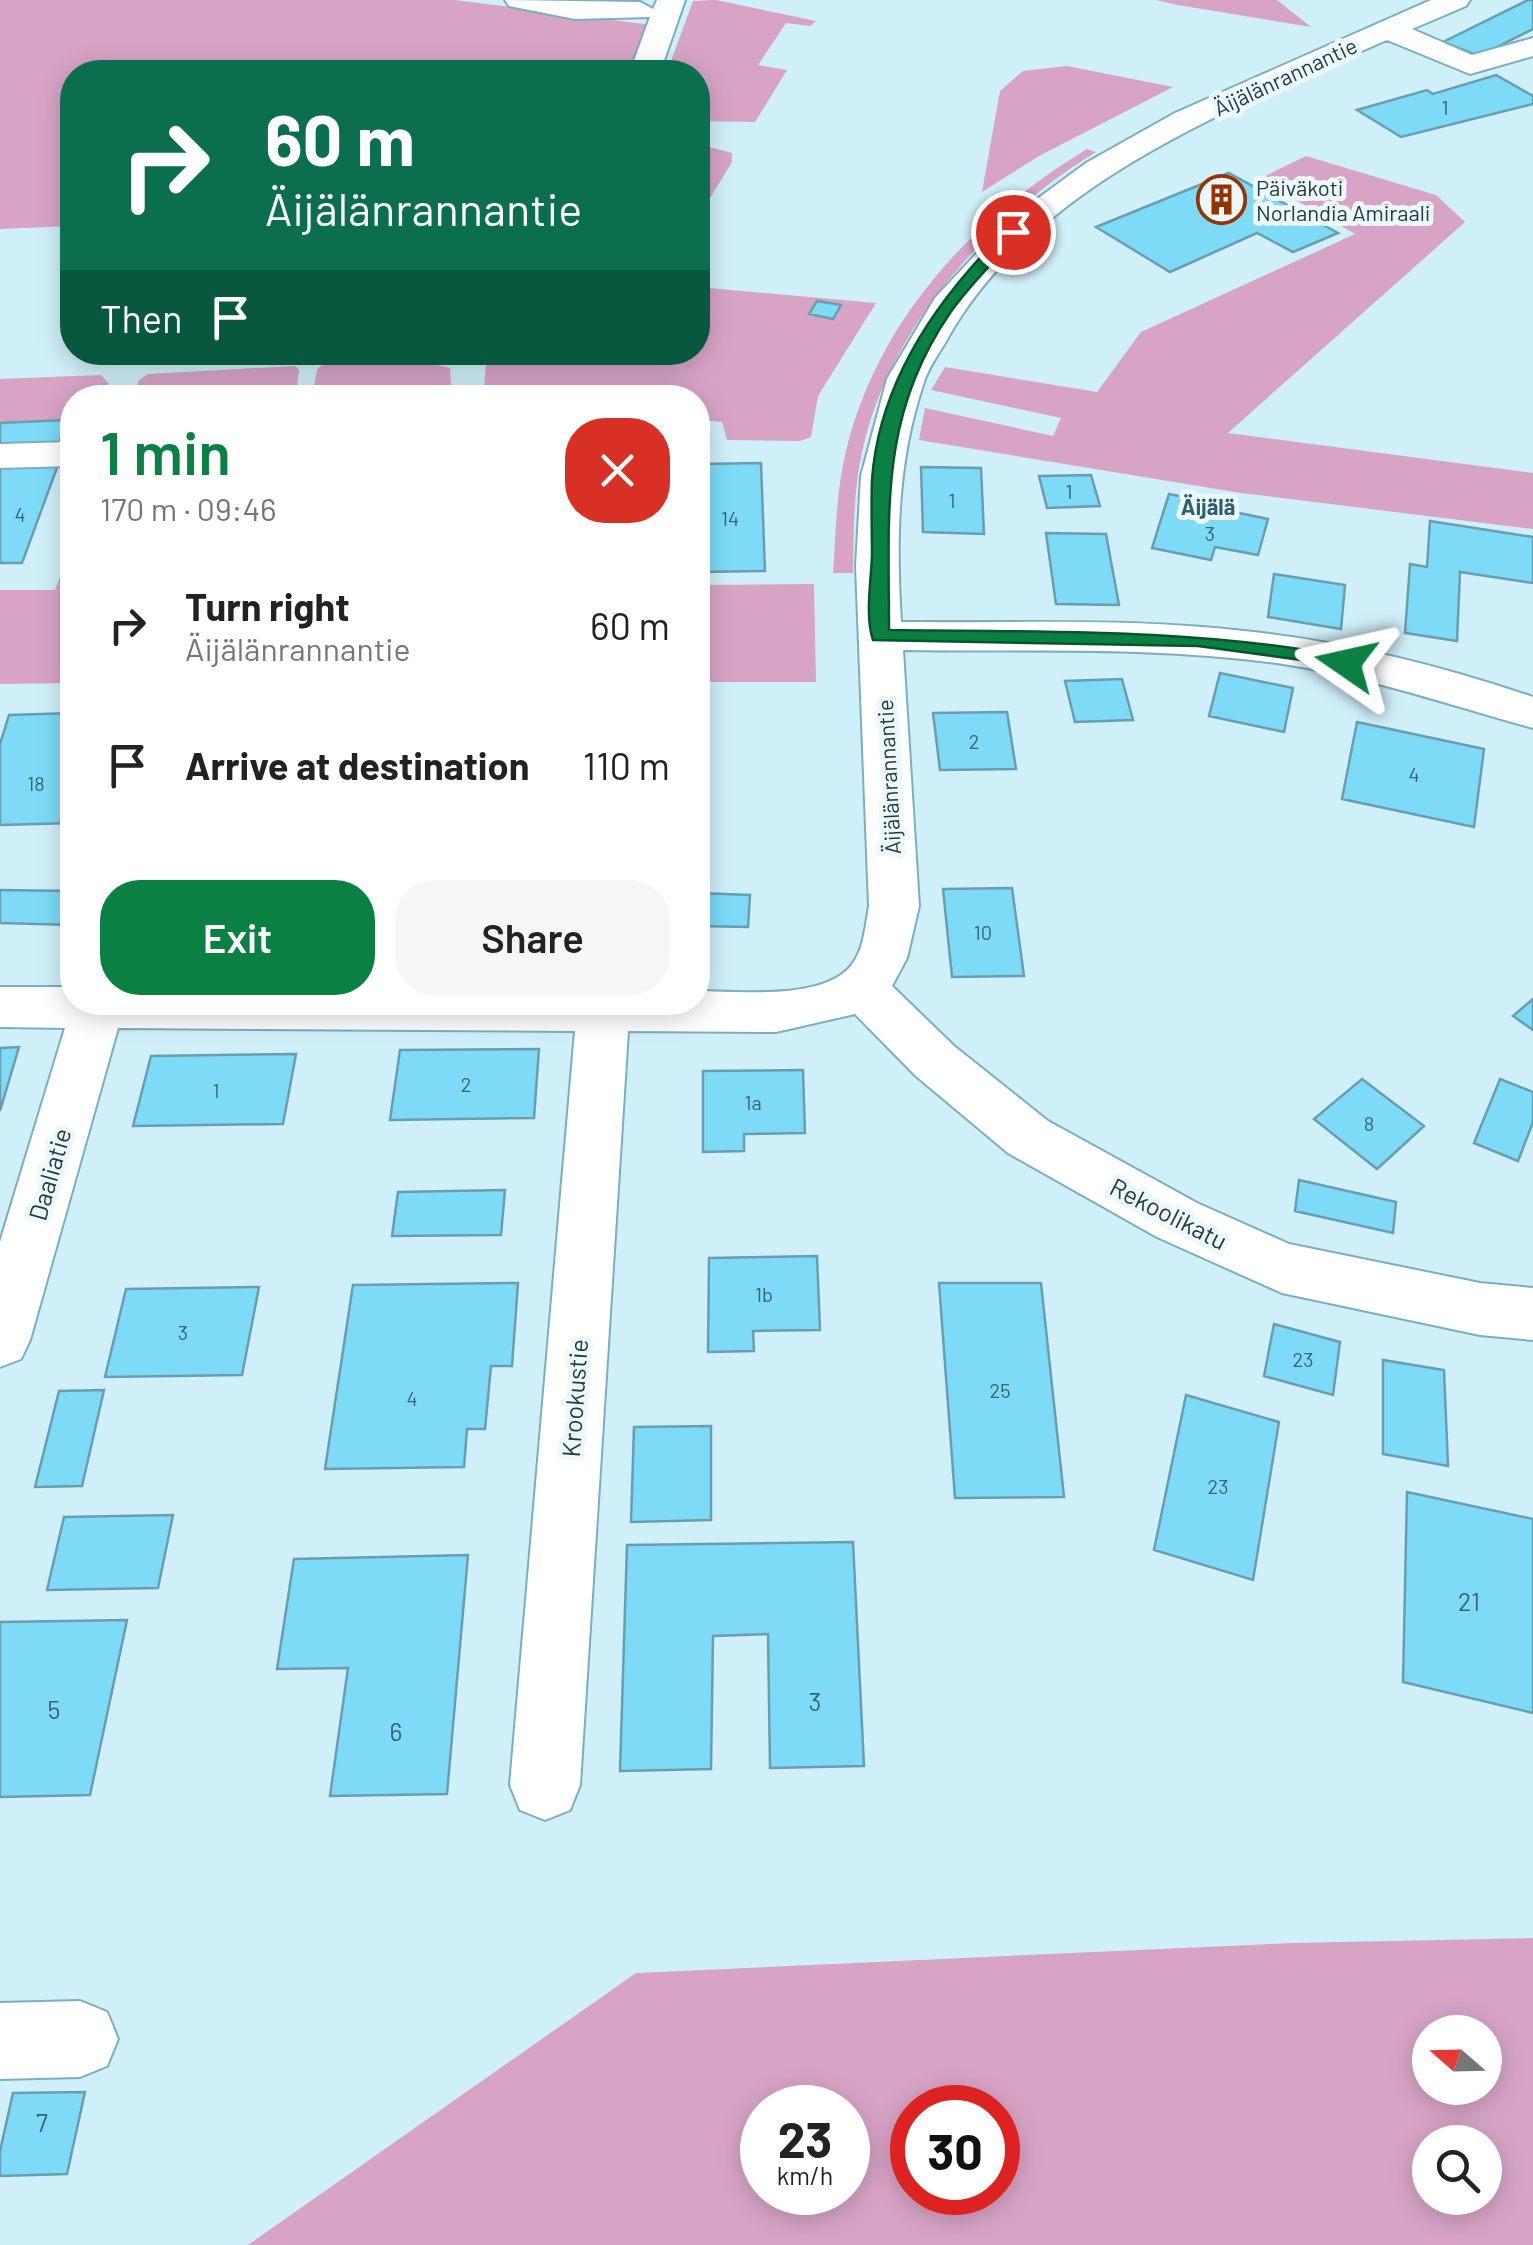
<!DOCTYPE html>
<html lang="en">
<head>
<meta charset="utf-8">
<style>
	body { margin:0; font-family:Barlow,sans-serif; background:#f6f6f6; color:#222; height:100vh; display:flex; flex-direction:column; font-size:38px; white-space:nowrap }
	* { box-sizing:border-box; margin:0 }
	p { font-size:32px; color:#767676 }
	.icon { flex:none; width:55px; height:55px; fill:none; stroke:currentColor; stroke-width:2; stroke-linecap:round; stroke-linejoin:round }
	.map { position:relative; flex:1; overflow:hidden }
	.details { position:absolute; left:60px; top:385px; width:650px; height:630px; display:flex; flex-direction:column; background:#fff; border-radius:40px; box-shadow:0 5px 25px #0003 }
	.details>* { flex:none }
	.top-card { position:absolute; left:60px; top:60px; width:650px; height:305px; border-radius:40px; box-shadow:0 5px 25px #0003; background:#0b6e4f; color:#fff; overflow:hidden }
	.needle { width:65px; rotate:290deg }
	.controls { position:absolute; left:1412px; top:2015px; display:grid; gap:20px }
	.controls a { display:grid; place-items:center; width:90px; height:90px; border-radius:50%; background:#fff; box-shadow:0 5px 25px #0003; font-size:50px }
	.speed { position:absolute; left:740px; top:2085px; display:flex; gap:20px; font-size:50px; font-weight:700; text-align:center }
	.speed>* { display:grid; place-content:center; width:130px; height:130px; border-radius:50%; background:#fff; box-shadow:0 5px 25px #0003; line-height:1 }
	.speed small { font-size:25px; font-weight:400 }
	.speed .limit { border:15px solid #d22; background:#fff; color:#111 }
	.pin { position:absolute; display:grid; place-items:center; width:85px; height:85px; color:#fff; margin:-42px; border:5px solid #fff; border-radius:50%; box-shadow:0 2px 10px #0007 }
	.me { position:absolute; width:110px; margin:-55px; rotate:281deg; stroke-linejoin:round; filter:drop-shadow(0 0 8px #0008) }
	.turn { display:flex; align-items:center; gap:35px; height:210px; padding:0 40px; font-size:45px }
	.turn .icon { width:130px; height:130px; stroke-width:2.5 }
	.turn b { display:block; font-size:70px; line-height:85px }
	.then { display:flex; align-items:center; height:95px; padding:0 40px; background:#0003; gap:20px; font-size:38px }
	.round { display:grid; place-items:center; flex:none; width:105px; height:105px; border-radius:40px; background:#f6f6f6 }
	.overview { display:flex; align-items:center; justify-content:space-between; height:170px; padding:0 40px }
	h1 { font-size:60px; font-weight:600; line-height:75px; color:#0b8043 }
	.primary-button { display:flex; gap:20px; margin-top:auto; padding:20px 40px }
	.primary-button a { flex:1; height:115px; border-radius:40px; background:#0b8043; color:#fff; font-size:40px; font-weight:600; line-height:115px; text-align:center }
	.primary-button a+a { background:#f6f6f6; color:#222 }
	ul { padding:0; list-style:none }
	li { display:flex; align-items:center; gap:30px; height:140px; padding:0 40px }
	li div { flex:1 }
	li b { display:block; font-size:38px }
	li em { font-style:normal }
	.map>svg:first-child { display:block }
</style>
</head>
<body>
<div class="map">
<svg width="1533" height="2245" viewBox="0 0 1533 2245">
	<rect width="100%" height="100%" fill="#cfeff9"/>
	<!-- green -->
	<path fill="#d7a4c5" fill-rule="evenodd" d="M0,0h455l197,25 -19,47h-561v154l-72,3z
		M716,0l100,21 -6,5 -24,-3 -28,42 29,5 -32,52 -57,-1v-49h-31l26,-71z
		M1156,0h121l34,27 -133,-22z
		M1067,66l106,21 -134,69 -57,36 18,-101 23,-20z
		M698,144l34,9v9l-34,56z
		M1087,149l9,3c-108,67 -206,173 -234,300 -9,40 -8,81 -9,121h-20c3,-41 3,-82 13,-122 32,-132 127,-233 241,-302z
		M1306,156l130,39 29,27 -237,211 305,40v56l-292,-36 -322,-53 6,-32 128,28 8,-18 -130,-28 14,-23 152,25 44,-60 214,-98 -96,-55z
		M698,287l178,16 -58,93 -7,41 -11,4 -73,-1 -5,-18 -24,-2v-22l-215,-1 4,-44 211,-1z
		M433,364l17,4 2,29h-140l5,-27 5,-5z
		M295,366l4,4 -3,27h-163l6,-17 9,-6z
		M101,375l8,9 -6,13 -31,1v30l-9,1 1,-9 -64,3v-44z
		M72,546v137l-72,1v-94h55z
		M814,584l2,98h-118v-97z
		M1533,1938v307h-1285l388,-272 656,-30zM1430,2032h55v56h-55zM762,2108h86v84h-86zM912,2108h86v84h-86zM1430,2142h55v56h-55z"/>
	<!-- building -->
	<path fill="#7ddbf8" stroke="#6a9eae" stroke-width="2.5" d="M1528,0h5v29l-54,27 -36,-14z
		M1496,75l37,21v8l-132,33 -44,-27 70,-20 6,4z
		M1229,173l109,60 -45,19 -36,-19 -87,39 -74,-45z
		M817,301l24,4 -8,14 -24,-5z
		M65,420l-6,25 -59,3v-25z
		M761,463l4,108 -67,1v-108z
		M58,465l-36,98h-22v-97z
		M921,467l60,1 3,66 -61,-2z
		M1091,475l9,31 -53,2 -8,-32z
		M1169,494l58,11 -2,5 43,9 -10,36 -43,-8 -4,13 -59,-12z
		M1430,521l103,16v46l-73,-11 -3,69 -52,-8 5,-69 17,3z
		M1046,533l60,1 13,71 -63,-1z
		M1274,574l71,11 -4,44 -73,-12z
		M1220,673l73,15 -9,44 -75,-16z
		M1122,679l11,41 -58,2 -10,-41z
		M1007,712l9,57 -76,1 -7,-57z
		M72,713v110l-72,2v-81l9,-29z
		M1357,722l127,27 -10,78 -132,-28z
		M1012,888l12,88 -72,1 -9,-88z
		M0,890l72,1v34l-72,-2z
		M698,893l52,2 -2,32 -50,-1z
		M1533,999v31l-20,-14z
		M19,1047l-19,64v-63z
		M539,1049l-5,69 -144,2 10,-70z
		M296,1054l-13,70 -150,2 18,-70z
		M803,1070l2,63 -61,1v17l-41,1v-81z
		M1362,1079l62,47 -47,43 -63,-50z
		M1500,1079l33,13v30l-15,39 -44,-18z
		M1299,1180l97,22 -3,31 -98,-22z
		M505,1190l-4,45 -109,1 6,-44z
		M817,1256l3,74 -67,1 1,20 -46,1 1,-94z
		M518,1283l-6,83h-21l-6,63h-18l-3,38 -139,2 28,-184z
		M939,1283h102l23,214 -109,1z
		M259,1287l-17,88 -137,2 21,-88z
		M1274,1324l66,18 -7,53 -69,-19z
		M1383,1360l61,10 4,96 -65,-12z
		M104,1390l-22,96 -47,1 24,-96z
		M1186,1395l93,27 -26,158 -99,-30z
		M711,1426v94l-80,2 3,-95z
		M1407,1492l126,27v194l-130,-31z
		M173,1515l-15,73 -111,2 17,-73z
		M853,1542l11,224 -94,2 -2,-134 -55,2 -2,133 -91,2 7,-226z
		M468,1555l-21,239 -117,2 18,-128 -71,1 17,-110z
		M127,1620l-37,175 -90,2v-175z
		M85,2092l-18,82 -67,2v-25l13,-58z"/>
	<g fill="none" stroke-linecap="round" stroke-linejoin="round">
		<defs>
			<path id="minor" d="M505,0l135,2 13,7 4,-9h28l-25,72h-30l20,-55 -75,2 -66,-13z
				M1431,0h39l-4,6 -54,23 60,26 61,-17v18l-63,18 -83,-34c-154,67 -351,143 -438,296 -8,15 -20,30 -25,46 -27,79 -28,158 -23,240 114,1 229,-4 343,9 98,10 195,34 289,66v31c-84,-23 -163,-51 -250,-64 -126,-18 -253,-12 -380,-14l16,256 -12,52 -15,28 62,60 94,75 149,82 92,41 191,39 53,5v52l-53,-5 -198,-42 -125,-56 -149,-84 -92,-77 -61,-62 -79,18 -148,-1 -48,754 -10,25 -25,10 -25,-10 -10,-25 65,-754 -457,-3 -88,312 -9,19 -21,8v-125l65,-214 -65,-1v-40h72v15h626v-11c41,0 133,11 157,-31 9,-15 11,-37 14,-54l-13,-340 5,-90 26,-97 48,-81 72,-77 79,-58 89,-50z
				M72,442v24l-72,2v-24z
				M80,2001l27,11 11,27 -11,27 -27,11 -80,2v-76z"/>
		</defs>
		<!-- minor casing -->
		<use href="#minor" stroke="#7bafc0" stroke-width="4"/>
		<!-- minor -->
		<use href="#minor" fill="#fff" fill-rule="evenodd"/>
	</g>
	<!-- route -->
	<path fill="#0b8043" stroke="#07532c" stroke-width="2.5" d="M1008,229l12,3c-23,27 -49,51 -70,81 -71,103 -61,199 -61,317 153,2 306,-2 457,27l9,6 -3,4 -154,-21 -325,-6c-8,-23 -2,-59 -1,-84 0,-25 -1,-51 0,-76 7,-99 67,-184 136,-251z"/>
	<!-- icons -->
	<defs>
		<symbol id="building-ring" viewBox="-11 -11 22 22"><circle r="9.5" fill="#edf8fb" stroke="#973301" stroke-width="1.5"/><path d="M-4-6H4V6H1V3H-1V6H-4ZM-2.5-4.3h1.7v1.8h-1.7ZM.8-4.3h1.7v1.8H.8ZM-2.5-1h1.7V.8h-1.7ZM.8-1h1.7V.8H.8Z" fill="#973301"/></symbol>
	</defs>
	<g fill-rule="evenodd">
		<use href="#building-ring" x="1194" y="172" width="55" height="55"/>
	</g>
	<g text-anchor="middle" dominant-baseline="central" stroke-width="10" stroke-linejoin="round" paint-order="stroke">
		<!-- number labels -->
		<g font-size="20" fill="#3b6370">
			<text x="1445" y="107">1</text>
			<text x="1069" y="491">1</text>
			<text x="952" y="500">1</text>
			<text x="20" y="514">4</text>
			<text x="730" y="518">14</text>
			<text x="1210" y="533">3</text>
			<text x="974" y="741">2</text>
			<text x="1414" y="774">4</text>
			<text x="36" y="783">18</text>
			<text x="983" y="932">10</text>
			<text x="466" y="1084">2</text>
			<text x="216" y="1090">1</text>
			<text x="753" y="1102">1a</text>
			<text x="1369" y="1123">8</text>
			<text x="764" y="1294">1b</text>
			<text x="183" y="1332">3</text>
			<text x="1303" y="1359">23</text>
			<text x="1000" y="1390">25</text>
			<text x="412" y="1398">4</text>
			<text x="1218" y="1486">23</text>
		</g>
		<!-- far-street labels -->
		<g font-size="22" fill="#253b42" stroke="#edf8fb">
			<text transform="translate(1285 76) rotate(-25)">Äijälänrannantie</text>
			<text transform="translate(888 777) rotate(-93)">Äijälänrannantie</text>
		</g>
		<!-- far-poi labels -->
		<g font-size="22" fill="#253b42" stroke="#edf8fb" text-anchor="start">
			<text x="1256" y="187">Päiväkoti<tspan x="1256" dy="25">Norlandia Amiraali</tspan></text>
		</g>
		<!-- far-neighbourhood labels -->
		<g font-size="22" font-weight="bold" fill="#2c606f" stroke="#edf8fb">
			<text x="1208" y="506">Äijälä</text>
		</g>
		<!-- street labels -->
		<g font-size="25" fill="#253b42" stroke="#edf8fb">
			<text transform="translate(49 1174) rotate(-74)">Daaliatie</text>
			<text transform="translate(1169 1213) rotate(27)">Rekoolikatu</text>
			<text transform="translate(574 1398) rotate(-86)">Krookustie</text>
		</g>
		<!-- near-number labels -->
		<g font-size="25" fill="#3b6370">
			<text x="1469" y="1601">21</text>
			<text x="815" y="1701">3</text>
			<text x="54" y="1709">5</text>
			<text x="396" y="1731">6</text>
			<text x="42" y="2122">7</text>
		</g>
	</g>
</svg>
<div class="controls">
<a><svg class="needle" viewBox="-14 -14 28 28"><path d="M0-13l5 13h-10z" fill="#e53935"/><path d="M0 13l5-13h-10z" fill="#767676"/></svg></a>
<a><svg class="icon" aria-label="search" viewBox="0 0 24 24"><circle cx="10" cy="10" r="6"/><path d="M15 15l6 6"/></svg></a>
</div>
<div class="speed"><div>23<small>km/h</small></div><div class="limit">30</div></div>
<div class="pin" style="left:1013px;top:232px;background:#d93025"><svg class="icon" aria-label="arrive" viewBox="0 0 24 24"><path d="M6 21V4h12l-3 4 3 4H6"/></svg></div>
<svg class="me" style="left:1346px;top:663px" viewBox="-20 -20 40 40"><path d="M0-17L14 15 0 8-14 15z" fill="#0b8043" stroke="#fff" stroke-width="4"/></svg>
<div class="top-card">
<div class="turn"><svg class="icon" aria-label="right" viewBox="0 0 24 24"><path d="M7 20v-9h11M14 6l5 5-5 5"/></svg><div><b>60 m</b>Äijälänrannantie</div></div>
<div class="then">Then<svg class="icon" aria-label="arrive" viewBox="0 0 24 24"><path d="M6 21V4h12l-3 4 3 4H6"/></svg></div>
</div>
<section class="details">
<div class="overview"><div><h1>1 min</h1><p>170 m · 09:46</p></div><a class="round" style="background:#d93025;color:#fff"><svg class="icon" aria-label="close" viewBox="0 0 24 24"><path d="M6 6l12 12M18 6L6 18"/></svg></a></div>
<ul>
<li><svg class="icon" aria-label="right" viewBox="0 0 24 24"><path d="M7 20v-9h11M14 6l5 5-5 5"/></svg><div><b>Turn right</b><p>Äijälänrannantie</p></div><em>60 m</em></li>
<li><svg class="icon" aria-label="arrive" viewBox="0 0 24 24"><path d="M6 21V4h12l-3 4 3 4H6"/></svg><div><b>Arrive at destination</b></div><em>110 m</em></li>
</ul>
<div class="primary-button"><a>Exit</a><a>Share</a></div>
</section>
</div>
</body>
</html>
